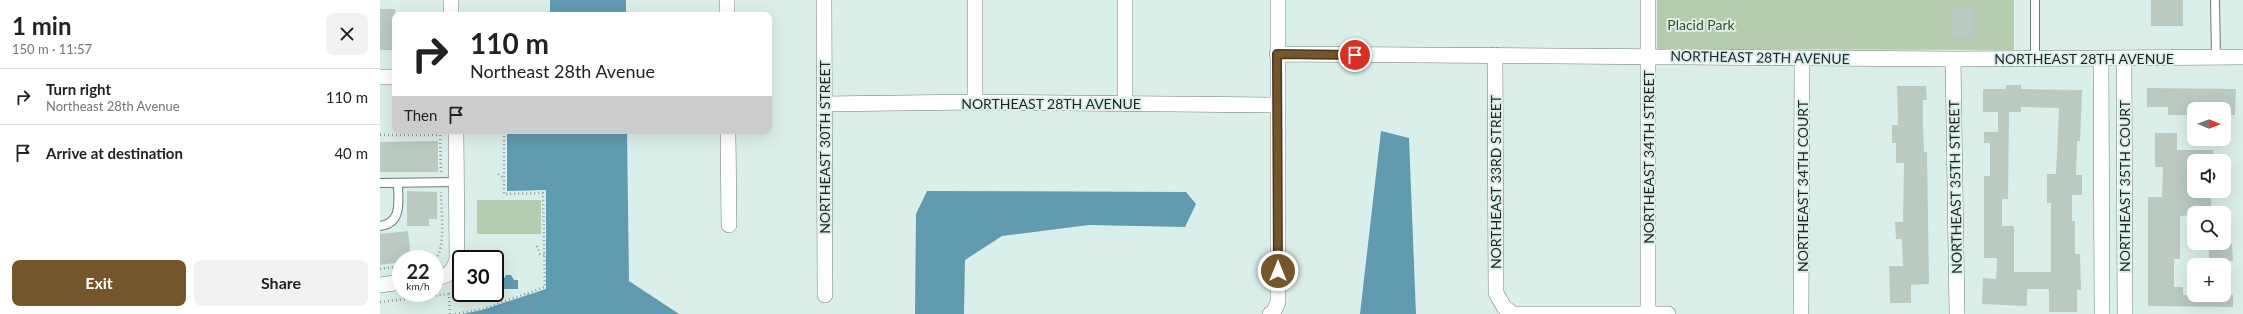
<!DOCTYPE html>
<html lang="en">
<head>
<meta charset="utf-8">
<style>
	body { margin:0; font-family:Lato,sans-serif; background:#f2f2f2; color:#222; height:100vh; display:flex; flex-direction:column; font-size:15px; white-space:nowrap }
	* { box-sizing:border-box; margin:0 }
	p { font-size:13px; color:#767676 }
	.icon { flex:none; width:22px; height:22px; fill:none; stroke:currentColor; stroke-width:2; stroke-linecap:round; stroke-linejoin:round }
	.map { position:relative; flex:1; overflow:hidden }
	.panel { display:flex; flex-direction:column; background:#fff; width:380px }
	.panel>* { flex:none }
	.hud { position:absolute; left:12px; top:12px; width:380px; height:122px; border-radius:8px; box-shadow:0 4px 16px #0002; background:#fff; color:#222; overflow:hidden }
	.needle { width:26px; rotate:91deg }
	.controls { position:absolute; left:1807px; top:102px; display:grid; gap:8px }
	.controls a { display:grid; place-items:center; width:44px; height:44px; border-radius:8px; background:#fff; box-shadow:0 4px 16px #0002; font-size:20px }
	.speed { position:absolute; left:12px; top:250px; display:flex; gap:8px; font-size:20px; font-weight:700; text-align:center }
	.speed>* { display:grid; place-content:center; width:52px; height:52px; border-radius:50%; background:#fff; box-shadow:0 4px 16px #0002; line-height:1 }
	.speed small { font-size:10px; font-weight:400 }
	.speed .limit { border:2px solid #111; border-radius:6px; background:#fff; color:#111 }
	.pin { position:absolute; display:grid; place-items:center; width:34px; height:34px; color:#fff; margin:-17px; border:2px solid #fff; border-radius:50%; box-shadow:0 1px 4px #0007 }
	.me { position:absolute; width:44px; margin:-22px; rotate:0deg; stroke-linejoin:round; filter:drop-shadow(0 0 3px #0008) }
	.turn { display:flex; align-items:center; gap:14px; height:84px; padding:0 12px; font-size:18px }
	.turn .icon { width:52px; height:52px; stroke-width:2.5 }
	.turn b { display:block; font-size:28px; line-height:34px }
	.then { display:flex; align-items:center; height:38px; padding:0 12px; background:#0003; gap:8px; font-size:15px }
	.round { display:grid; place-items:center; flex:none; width:42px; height:42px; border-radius:8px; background:#f2f2f2 }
	.overview { display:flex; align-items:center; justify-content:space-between; height:68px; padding:0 12px }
	h1 { font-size:24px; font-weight:700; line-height:30px }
	.primary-button { display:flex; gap:8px; margin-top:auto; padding:8px 12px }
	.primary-button a { flex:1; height:46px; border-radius:8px; background:#75552b; color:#fff; font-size:16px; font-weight:700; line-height:46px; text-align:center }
	.primary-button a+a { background:#f2f2f2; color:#222 }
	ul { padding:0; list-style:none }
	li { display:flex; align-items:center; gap:12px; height:56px; padding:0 12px; border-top:1px solid #e0e0e0 }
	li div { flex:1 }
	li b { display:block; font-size:15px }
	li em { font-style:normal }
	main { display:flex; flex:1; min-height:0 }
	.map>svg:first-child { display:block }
</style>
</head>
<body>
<main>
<section class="panel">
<div class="overview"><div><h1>1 min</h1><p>150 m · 11:57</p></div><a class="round"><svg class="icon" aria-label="close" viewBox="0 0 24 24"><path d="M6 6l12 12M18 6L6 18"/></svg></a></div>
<ul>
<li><svg class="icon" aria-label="right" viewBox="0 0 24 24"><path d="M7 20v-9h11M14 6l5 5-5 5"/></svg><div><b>Turn right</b><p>Northeast 28th Avenue</p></div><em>110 m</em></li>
<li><svg class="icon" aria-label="arrive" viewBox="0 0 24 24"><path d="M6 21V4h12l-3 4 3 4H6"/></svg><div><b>Arrive at destination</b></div><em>40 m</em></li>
</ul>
<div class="primary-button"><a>Exit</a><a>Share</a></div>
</section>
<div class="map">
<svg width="1863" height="314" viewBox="0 0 1863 314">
	<rect width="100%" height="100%" fill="#dbefea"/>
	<!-- green -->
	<path fill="#b7ccae" d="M1277,0h357v50l-357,-1z
		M97,200h64v34h-64z"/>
	<!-- water -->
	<path fill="#619bb0" d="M170,0h76v15h-76z
		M127,131h120l2,150 50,33h-217l20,-4 64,-21v-99l-39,1z
		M1001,131l28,7 7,176h-56z
		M547,191l259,1 10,12 -11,23 -96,-2 -87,11 -37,24 -1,54h-49l1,-100z
		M126,275h5l3,5h4v9h-23v-9h8z"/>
	<!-- building -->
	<path fill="#bacac0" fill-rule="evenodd" d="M1771,0h32v26h-32z
		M0,9h15v41h-15z
		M1571,9h22v28h-22z
		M1626,85h15v4l61,1 -2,51h-3l-1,34h6v20h-10v26h3v33h5l1,36h-4v22h-28v-23h-22v17l-45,-2 1,-26 13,1 1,-21h-13v-82h6v-33h-6v-11h14v-20h-15v-23h23zM1641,107l38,1 -3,66h-9v29h4v69h-37v-46h-12v-27h6l1,-87h12z
		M1517,86h29l1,14h-4v24l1,28h3l2,132 -18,1v18h-21l-1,-37h14l-1,-27h-6l-1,-17h8l1,-59h-8v-20h-4v-18h6z
		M1767,88l89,1 -1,26h-11v-6l-37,-2v8h-19v-8h-21z
		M1775,133h22v17h36v11h-19v30h17v22l-31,3v43h-6v28h9v8h50v12l-85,-1v-109h14l1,-30h-8z
		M58,141v31h-58v-30z
		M27,191l30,1v27h-8v7h-22z
		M28,231l3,28h-10v3l-21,3v-31z
		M1829,243h23l1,18h-24z"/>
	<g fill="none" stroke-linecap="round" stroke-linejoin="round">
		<defs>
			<path id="service" d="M1835,0l1,57
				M1655,58v-58
				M0,183l77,-1
				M0,226c23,-3 18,-25 18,-43"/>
			<path id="minor" d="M347,0v15
				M444,0l1,295
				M595,0v102
				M745,0v103
				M1268,0v313
				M71,15v-15
				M897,54l676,5 290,-2
				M1115,55l1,238 8,14 9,7h155
				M1721,58l1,256
				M1744,58l1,256
				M1573,59l4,255
				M0,77h15
				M444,104l151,-2 303,3
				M348,131l1,94
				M55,278c14,-2 18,-6 22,-19l-1,-128
				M0,285l21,-3
				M890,314l3,-1 5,-11v-302
				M1421,314l1,-256"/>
		</defs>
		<!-- service casing -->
		<use href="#service" stroke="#6b7d78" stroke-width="10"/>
		<!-- minor casing -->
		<use href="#minor" stroke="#6b7d78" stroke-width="16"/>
		<!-- path -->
		<path stroke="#8b9996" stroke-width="2.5" stroke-dasharray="1 3" stroke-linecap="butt" d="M60,131l1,42
			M0,135h60
			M118,174l6,4
			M157,246l3,8 5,1
			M55,259c11,-7 6,-53 6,-67
			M0,269l21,-3
			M69,293l1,21
			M148,294l2,20
			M0,302l69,-8
			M75,314l28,-5 62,-22 -2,-94 -39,1v-63"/>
		<!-- service -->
		<use href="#service" stroke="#fff" stroke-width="8"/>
		<!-- minor -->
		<use href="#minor" stroke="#fff" stroke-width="15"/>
	</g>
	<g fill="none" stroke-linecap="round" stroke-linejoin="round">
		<defs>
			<path id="route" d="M898,271l-1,-217 78,1"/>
		</defs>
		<!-- route casing -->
		<use href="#route" stroke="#4c371c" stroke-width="10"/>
		<!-- route -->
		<use href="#route" stroke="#75552b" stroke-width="7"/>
	</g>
	<g text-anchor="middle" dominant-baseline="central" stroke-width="4" stroke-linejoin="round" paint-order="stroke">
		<!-- park labels -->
		<g font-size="14" fill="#2f561c" stroke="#dbefea">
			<text x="1321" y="24">Placid Park</text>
		</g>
		<!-- street labels -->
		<g font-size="14" fill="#1d2422" stroke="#dbefea">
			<text transform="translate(1380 57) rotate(1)">NORTHEAST 28TH AVENUE</text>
			<text x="1704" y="58">NORTHEAST 28TH AVENUE</text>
			<text x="671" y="103">NORTHEAST 28TH AVENUE</text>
			<text transform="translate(444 147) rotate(-90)">NORTHEAST 30TH STREET</text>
			<text transform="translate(1268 157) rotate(-90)">NORTHEAST 34TH STREET</text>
			<text transform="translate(1115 182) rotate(-90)">NORTHEAST 33RD STREET</text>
			<text transform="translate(1422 186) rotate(-90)">NORTHEAST 34TH COURT</text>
			<text transform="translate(1744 186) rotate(-90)">NORTHEAST 35TH COURT</text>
			<text transform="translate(1575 187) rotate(-91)">NORTHEAST 35TH STREET</text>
		</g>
	</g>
</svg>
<div class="controls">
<a><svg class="needle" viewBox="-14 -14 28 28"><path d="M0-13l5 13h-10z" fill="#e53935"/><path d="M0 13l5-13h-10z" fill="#767676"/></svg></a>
<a><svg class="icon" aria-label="sound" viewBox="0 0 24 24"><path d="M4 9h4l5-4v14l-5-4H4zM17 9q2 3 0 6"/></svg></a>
<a><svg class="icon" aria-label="search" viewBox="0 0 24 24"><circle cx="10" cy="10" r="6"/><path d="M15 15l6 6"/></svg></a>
<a>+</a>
</div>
<div class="speed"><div>22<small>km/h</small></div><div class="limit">30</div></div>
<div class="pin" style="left:975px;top:55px;background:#d93025"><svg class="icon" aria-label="arrive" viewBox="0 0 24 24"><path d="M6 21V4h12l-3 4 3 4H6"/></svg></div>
<svg class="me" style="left:898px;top:271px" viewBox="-20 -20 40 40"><circle r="17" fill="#75552b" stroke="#fff" stroke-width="3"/><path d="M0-11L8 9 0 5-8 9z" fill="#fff"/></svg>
<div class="hud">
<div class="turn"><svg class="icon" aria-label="right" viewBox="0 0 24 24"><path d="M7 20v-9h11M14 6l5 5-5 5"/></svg><div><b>110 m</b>Northeast 28th Avenue</div></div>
<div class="then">Then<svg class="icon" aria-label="arrive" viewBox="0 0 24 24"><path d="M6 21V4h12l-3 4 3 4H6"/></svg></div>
</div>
</div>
</main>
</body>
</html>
